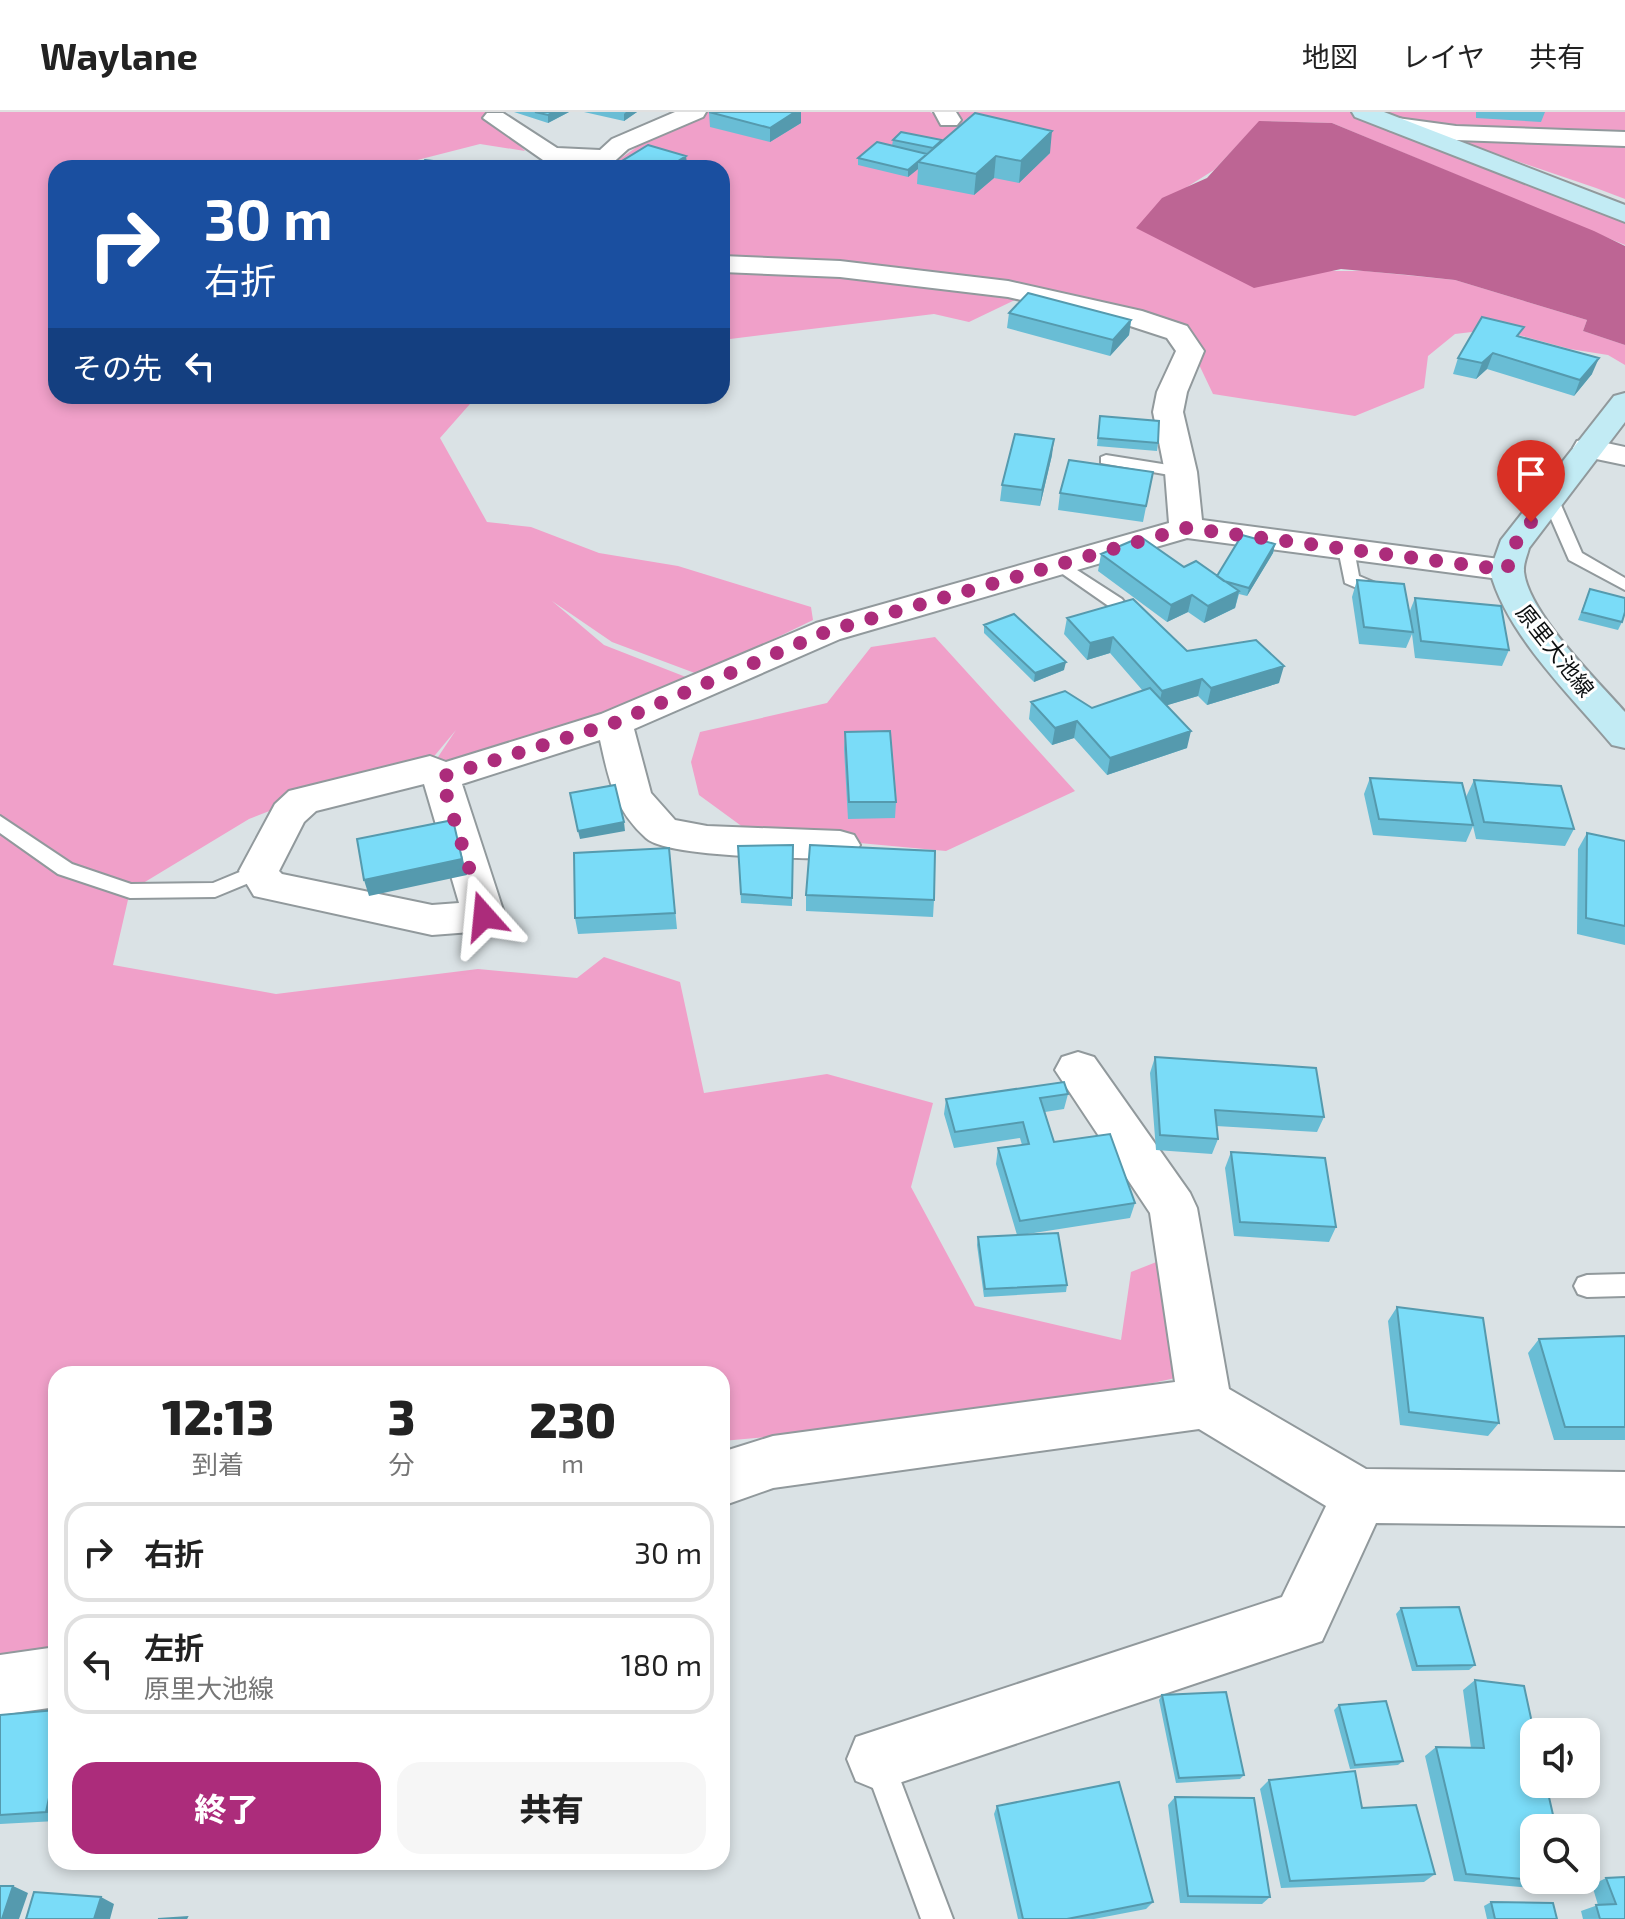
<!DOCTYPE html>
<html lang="ja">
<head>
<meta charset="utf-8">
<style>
	body { margin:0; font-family:"Exo 2","Noto Sans JP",sans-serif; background:#f6f6f6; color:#222; height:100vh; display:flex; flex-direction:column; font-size:30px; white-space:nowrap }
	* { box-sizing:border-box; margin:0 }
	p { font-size:26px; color:#767676 }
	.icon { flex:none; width:44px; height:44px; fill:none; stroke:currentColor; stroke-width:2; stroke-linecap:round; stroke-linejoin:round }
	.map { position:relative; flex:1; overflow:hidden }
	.sheet { position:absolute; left:48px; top:1254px; width:682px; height:504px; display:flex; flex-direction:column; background:#fff; border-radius:24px; box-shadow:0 4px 12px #0003 }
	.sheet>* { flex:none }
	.top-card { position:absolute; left:48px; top:48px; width:682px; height:244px; border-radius:24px; box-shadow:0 4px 12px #0003; background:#1a4fa0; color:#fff; overflow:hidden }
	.fabs { position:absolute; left:1520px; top:1606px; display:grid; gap:16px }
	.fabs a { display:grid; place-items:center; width:80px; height:80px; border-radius:16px; background:#fff; box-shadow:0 4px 12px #0003; font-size:40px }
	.pin { position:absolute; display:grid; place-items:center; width:68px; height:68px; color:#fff; margin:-82px -34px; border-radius:50% 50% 50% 0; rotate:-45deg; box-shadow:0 0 8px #0007 }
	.pin .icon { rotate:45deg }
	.me { position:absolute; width:88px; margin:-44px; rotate:342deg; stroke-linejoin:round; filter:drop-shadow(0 0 6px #0008) }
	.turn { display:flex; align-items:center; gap:28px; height:168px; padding:0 24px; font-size:36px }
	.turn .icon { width:104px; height:104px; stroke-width:2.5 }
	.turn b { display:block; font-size:56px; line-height:68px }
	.then { display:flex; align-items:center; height:76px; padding:0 24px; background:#0003; gap:16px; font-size:30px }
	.eta { display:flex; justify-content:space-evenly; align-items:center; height:136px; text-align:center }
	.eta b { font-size:48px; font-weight:800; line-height:56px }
	.primary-button { display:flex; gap:16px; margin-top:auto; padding:16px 24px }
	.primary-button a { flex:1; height:92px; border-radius:24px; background:#ac2c7b; color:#fff; font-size:32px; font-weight:800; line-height:92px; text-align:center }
	.primary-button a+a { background:#f6f6f6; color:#222 }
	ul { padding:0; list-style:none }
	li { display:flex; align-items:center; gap:24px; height:100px; margin:0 16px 12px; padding:0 8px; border:4px solid #e0e0e0; border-radius:24px }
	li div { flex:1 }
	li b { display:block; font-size:30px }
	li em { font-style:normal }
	header { display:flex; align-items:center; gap:48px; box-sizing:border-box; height:112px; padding:0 40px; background:#fff; border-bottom:2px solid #e0e0e0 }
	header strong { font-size:38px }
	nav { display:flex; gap:44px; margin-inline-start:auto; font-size:28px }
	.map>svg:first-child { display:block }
</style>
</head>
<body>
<header>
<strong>Waylane</strong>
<nav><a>地図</a><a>レイヤ</a><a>共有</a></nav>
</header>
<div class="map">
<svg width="1625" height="1807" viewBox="0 0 1625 1807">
	<rect width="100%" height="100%" fill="#dae2e5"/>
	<!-- green -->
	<path fill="#f0a0c9" d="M0,0h493l-2,2 34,37 -45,-7 -94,24h-330v228h421l-37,42 47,84 44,5 68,26 79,13 133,41 2,13 -113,55 -88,-33 -60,-41 52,44 87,34 -77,44 -184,46 26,-39 -50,60 -88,2 -69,27 -119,72 -17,74 163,29 202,-25 99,9 27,-21 76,25 24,111 123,-19 106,29 -22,84 64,119 146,34 10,-68 33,-13 25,116 -186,41 -281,25v-67h-666v302l-56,9z
		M701,0h229l21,12 -8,-12h416l266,104v29l-293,-122 -72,-2 -46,49 -27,17 72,84h106l90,9 132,40 -4,11 42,14v20l-17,-10 -38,-6 -73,-20 -42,5 -27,22 -4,32 -69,28 -142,-22 -30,-63 -77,-20 -89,-12 -48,23 -35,-8 -212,26v-172h-115l68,-48z
		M1373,0h252v87l-29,-11z
		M935,525l140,154 -129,60 -195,-18 -52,-38 -8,-33 9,-30 127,-29 44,-56z"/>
	<!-- water -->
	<path fill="#bd6594" d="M1259,9l73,2 262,108 31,15v99l-42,-14 4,-11 -132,-40 -47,-5 -67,-6 -87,19 -118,-60 26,-30 45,-20z"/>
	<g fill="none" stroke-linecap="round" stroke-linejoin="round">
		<defs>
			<path id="lane" d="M1106,343l75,12 8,5 -8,5 -80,-14v-6z
				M1550,381l8,5 24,55 43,25v12l-56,-30 -27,-62z
				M1346,432l8,5 5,27 31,13 3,4 -3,4h-12l-33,-14 -7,-34z
				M1060,447l62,40 3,4 -3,4h-12l-56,-39 -2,-4 2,-4z
				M0,704l72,48 59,20 82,-1 46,-19 7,2 3,5 -3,5 -51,21 -85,1 -72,-24 -58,-41z
				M1625,1162v22l-38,1 -9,-3 -4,-8 4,-8 9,-3z
				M878,1634l11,4 64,169h-32l-58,-158 4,-11z"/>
			<path id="street" d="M675,0h31l-3,5 -75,32 -21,19h-26l3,-5 -41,-3 -60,-42 4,-5h16l54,35 43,2 12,-11z
				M934,0h22l5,8 -4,5h-16z
				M1397,6l59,8 169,6v14l-169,-6 -67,-10 -4,-5 4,-5z
				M722,144l118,5 168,20 134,30 45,15 17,25 -17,41 -4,20 14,60 5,48 305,40 12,3 5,7 -5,7 -12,3 -320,-42 -347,101 -206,90 17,64 24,27 32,6 133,5 14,4 6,10 -6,10 -14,4c-35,-1 -173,-1 -194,-21 -32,-29 -37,-58 -46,-98l-138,44 43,132 -6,11 -15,4 -52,4 -178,-39 -15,-25 36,-67 14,-13 141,-35 16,6 155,-48 215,-91 353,-100 -4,-51 -12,-60 4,-20 19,-41 -9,-13 -43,-14 -116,-27 -168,-20 -118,-5zM424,672l35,119 -27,2 -150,-31 -3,-3 25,-49 12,-11z
				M1588,327l37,8v18l-48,-10 -4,-7 4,-7z
				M1078,940l16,5 96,136 7,15 32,181 137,80 259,3v54l-249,-3 -54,118 -444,149 -22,-9 -9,-22 9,-22 426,-140 44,-91 -127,-77 -426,59 -51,18v-54l51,-16 402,-54 -25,-169 -95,-143 7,-13z
				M56,1535v60l-56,8v-60z"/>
			<path id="secondary" d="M1352,0h32l241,93v17l-270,-105z
				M1625,281v29l-96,126c-2,8 -6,16 -5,24 5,42 73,108 101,140v36l-13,-3c-42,-50 -106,-111 -122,-174l11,-31 113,-144z"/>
		</defs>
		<!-- lane casing -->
		<use href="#lane" stroke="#91999c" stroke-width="4"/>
		<!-- street casing -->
		<use href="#street" stroke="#91999c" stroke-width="4"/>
		<!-- secondary casing -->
		<use href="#secondary" stroke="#91999c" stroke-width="4"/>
		<!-- lane -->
		<use href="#lane" fill="#fff" fill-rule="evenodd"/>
		<!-- street -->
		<use href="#street" fill="#fff" fill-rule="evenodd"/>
		<!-- secondary -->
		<use href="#secondary" fill="#c2ebf4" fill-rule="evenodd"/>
	</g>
	<!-- wall -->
	<path fill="#69bdd5" d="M514,0h55l-21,11z
		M584,0h53l-13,9z
		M709,0l92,11 -31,19 -60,-15z
		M1476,0h69l-4,10 -65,-4z
		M893,28l49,2 108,11 -31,30 -25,-5 -20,17 -57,-11 1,-15 -10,8 -50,-12v-7l34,-12z
		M622,49l65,2 -8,5h-56z
		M1009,201l122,7 -2,15 -19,21 -103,-28z
		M1521,225l71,37 -18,22 -87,-27 -11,10 -23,-5 5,-16z
		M1100,304l58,27 -1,8 -60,-5z
		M1052,343l-12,51 -40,-5 2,-16z
		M1153,360l-10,50 -85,-12 2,-17z
		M1275,432l-2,9 -26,43 -8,-2 -4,14 -31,15 -16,-11 -21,10 -69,-51 3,-17 83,13 33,9z
		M1357,468l52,33 6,-15 94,52 -7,16 -87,-8 -3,-24 -6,14 -47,-4 -7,-47z
		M1590,477l32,33 -4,8 -40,-10z
		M1067,506l120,33 92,32 -72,22 -9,-9 -31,9 20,43 -80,27 -33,-37 -22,7 -23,-26 2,-17 61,6 51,-17 -33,-38 -23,7 -23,-26z
		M984,513l80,45 -30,12 -50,-49z
		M845,620l51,70 -1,16 -47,1 -4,-70z
		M1370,666l96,19 8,-17 100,49 -9,17 -89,-7 -3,-13 -7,16 -93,-7 -9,-41z
		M1587,721l38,8v104l-48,-11 1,-85z
		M793,733l-1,61 -51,-3 -3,-57z
		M669,736l8,81 -99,5 -3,-16z
		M806,783l128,5 -1,17 -127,-6z
		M1155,945l169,60 -7,15 -101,-6 2,13 -6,15 -56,-4 -6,-77z
		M1068,982l-4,15 -19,3 9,30 81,61 -5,15 -109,17 46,50 -1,7 -82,5 -7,-52 1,-8 39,-2 -21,-71 2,-16 24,-3 -2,-7 -66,10 -10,-34 2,-15z
		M1231,1040l105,75 -7,15 -95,-6 -9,-68z
		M1397,1195l102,116 -11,13 -88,-11 -12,-104z
		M1625,1224v104h-71l-26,-87 11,-14z
		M1401,1496l74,57 -6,5 -57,1 -16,-57z
		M1475,1568l89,200 -11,6 -9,3 -90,-8 -29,-125 11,-9 35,1 -8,-58z
		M1162,1583l82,80 -4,4 -64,4 -17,-83z
		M1339,1593l64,56 -5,4 -48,4 -16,-59z
		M56,1598v111l-56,3v-109z
		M1269,1668l93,28 73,66 -11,8 -143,6 -21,-99z
		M1175,1685l95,100 -8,7 -82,-1 -12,-98z
		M997,1694l156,96 -7,7 -52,10h-76l-24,-105z
		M1606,1766l19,41h-42l-2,-8 17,-6 -6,-20z
		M1491,1790l66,17h-70l-3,-13z"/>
	<!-- shaded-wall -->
	<path fill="#559aae" d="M554,0h15l-21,11v-8z
		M626,0h11l-13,9v-7z
		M795,0h6v11l-31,19v-14z
		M1052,19l-2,22 -31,30 2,-22z
		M927,42l-9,8v7l-10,8v-7z
		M686,44l1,7 -8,5h-12z
		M996,44l-2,22 -20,17 2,-21z
		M1131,208l-2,15 -19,21 3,-16z
		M1493,241l-6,16 -11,10 6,-16z
		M1599,246l-7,16 -18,22 6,-16z
		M1054,327l-2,16 -12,51 2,-16z
		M1275,432l-2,9 -26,43 2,-8z
		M1239,479l-4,17 -31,15 4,-17z
		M1192,483l-4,17 -21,10 4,-17z
		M1113,525l-3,16 -23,7 3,-17z
		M1066,550l-2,8 -30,12 1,-9z
		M1284,554l-5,17 -72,22 4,-17z
		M1202,567l-4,17 -40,12 4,-17z
		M1077,609l-3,17 -22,7 3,-17z
		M1191,619l-4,17 -80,27 3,-17z
		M453,708l14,55 -98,21 -5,-16z
		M624,710l1,9 -45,8 -2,-8z
		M56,1653v53l-10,-6z
		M13,1774l15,7 -9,26h-17z
		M101,1785l13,7 -4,15h-16z"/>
	<!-- building -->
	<path fill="#7adcf8" stroke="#559aae" stroke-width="2" d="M535,0h19l-6,3z
		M709,0h86l-25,16z
		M975,1l77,18 -31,30 -25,-5 -20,18 -58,-12z
		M901,20l41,8 -9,8 -40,-8z
		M877,30l50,12 -19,16 -50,-12z
		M648,33l38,11 -19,12h-19l-26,-7z
		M425,48l43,5 -1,3h-48z
		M1028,181l103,27 -18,20 -104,-27z
		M1482,205l42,10 -7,9 82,22 -19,22 -87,-27 -11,10 -24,-5z
		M1100,304l59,5 -1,22 -60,-5z
		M1015,322l39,5 -12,51 -40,-5z
		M1069,348l84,12 -7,34 -86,-13z
		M1242,423l33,9 -26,44 -25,-7 -7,-5z
		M1141,425l43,30 12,-6 43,30 -31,15 -16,-11 -21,10 -70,-51z
		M1357,468l47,4 9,48 -49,-5z
		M1590,477l35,9v14l-3,10 -40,-10z
		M1415,486l86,8 8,44 -88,-9z
		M1133,487l54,52 69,-11 28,26 -73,22 -9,-9 -40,12 -49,-54 -23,6 -23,-25z
		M1014,502l52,48 -31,11 -51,-48z
		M1150,576l41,43 -81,27 -33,-37 -22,7 -24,-26 34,-11 27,17z
		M890,619l6,71h-47l-4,-70z
		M1370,666l92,5 11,42 -94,-6z
		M1474,668l87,6 13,43 -90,-7z
		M615,673l9,37 -46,9 -8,-38z
		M453,708l9,39 -98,21 -7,-41z
		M1587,721l38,8v85l-39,-8z
		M793,733l-1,53 -51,-4 -3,-48z
		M810,733l125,6 -1,49 -128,-5z
		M669,736l6,65 -100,5 -1,-65z
		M1155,945l161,11 8,49 -109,-7 3,29 -58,-4z
		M1064,970l4,12 -28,4 14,44 56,-8 25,69 -115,18 -22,-73 31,-4 -6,-22 -68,10 -9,-33z
		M1231,1040l94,6 11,69 -96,-5z
		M1058,1121l9,52 -82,4 -7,-52z
		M1397,1195l86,11 16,105 -90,-11z
		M1625,1224v91h-60l-26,-88z
		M1459,1495l16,58 -58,1 -16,-58z
		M1475,1568l49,6 10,46v52h12l10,44h-22v52l-68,-6 -30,-127 48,1z
		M1226,1580l18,83 -65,3 -17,-83z
		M1386,1589l17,60 -48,4 -16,-60z
		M56,1598v55l-10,47 -46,3v-100z
		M1355,1659l7,37 54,-3 19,69 -145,7 -21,-101z
		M1119,1670l34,120 -86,17h-44l-26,-113z
		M1175,1685l79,1 16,99 -82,-1z
		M1625,1765v42h-25l-4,-14 20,-1 -10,-26z
		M1538,1768h25l-5,2z
		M0,1774h13l-11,33h-2z
		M34,1780l67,5 -7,22h-68z
		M1491,1790l62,1 4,16h-62z
		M187,1805l-1,2h-28z"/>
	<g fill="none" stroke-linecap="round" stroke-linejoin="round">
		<!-- route -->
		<path stroke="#ac2c7b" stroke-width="14" stroke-dasharray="0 25.2" d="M484,804l-43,-139 173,-54 214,-92 358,-103 321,42 6,-23 18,-25"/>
	</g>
	<g text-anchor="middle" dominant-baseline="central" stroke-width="6" stroke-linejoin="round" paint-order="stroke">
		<!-- far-street labels -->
		<g font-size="22" fill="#0d1011" stroke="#fff">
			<text transform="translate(1556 538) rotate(52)">原里大池線</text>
		</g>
	</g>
</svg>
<div class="fabs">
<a><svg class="icon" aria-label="sound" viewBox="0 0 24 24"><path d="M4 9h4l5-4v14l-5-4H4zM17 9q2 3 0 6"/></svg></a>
<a><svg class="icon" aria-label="search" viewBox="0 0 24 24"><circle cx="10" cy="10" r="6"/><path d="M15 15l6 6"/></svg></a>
</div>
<div class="pin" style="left:1531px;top:410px;background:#d93025"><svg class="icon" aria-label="arrive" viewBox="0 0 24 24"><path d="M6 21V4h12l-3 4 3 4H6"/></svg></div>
<svg class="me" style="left:484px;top:804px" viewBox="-20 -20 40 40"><path d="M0-17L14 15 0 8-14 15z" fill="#ac2c7b" stroke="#fff" stroke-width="4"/></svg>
<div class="top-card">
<div class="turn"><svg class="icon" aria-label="right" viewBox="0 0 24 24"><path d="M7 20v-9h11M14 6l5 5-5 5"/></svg><div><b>30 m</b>右折</div></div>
<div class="then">その先<svg class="icon" aria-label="left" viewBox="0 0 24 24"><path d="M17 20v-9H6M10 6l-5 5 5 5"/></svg></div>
</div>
<section class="sheet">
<div class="eta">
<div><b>12:13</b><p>到着</p></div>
<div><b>3</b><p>分</p></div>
<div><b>230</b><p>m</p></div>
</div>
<ul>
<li><svg class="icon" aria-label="right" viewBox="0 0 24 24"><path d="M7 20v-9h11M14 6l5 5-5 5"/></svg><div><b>右折</b></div><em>30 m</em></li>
<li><svg class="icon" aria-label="left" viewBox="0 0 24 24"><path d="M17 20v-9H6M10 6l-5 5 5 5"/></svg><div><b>左折</b><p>原里大池線</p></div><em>180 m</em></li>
</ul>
<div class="primary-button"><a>終了</a><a>共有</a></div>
</section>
</div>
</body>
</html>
